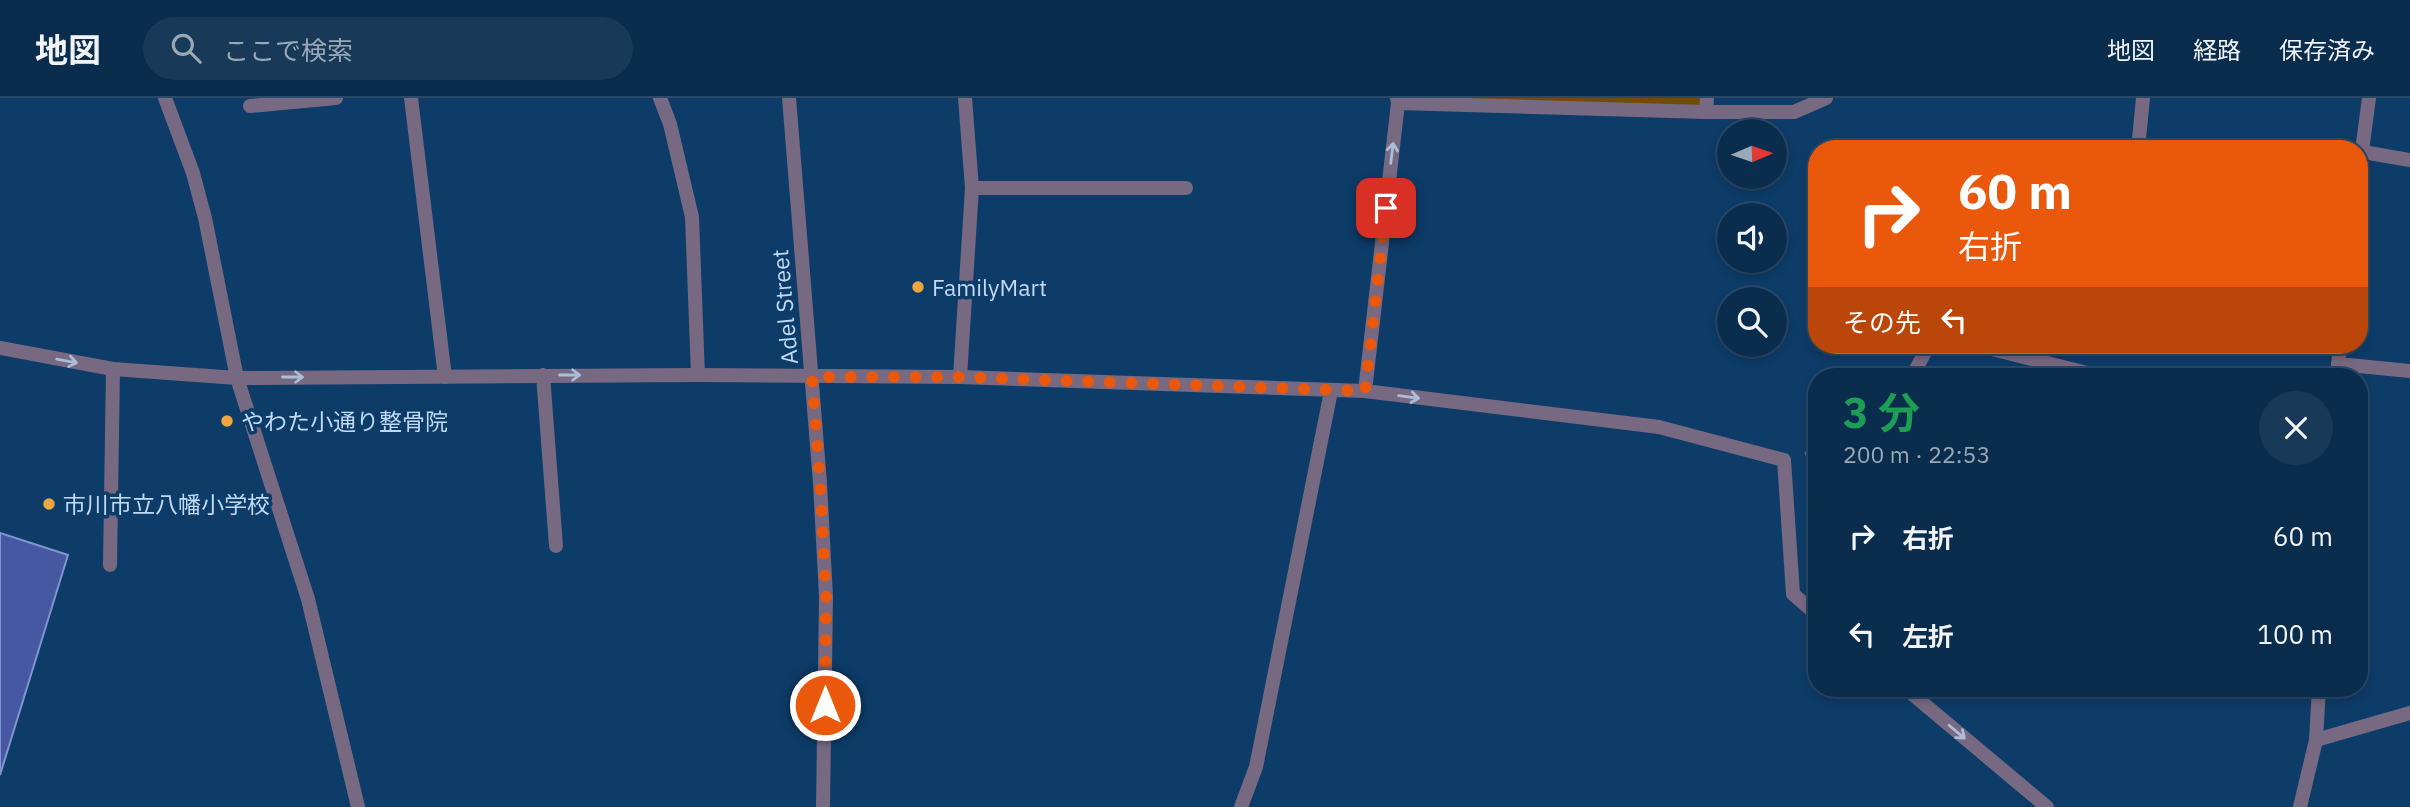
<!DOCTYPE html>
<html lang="ja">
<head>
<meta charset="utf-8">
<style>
	body { margin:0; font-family:"IBM Plex Sans","Noto Sans JP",sans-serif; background:#183958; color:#f1f3f6; height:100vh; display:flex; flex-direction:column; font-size:26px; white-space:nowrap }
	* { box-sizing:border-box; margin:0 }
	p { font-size:23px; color:#99a8b6 }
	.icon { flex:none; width:38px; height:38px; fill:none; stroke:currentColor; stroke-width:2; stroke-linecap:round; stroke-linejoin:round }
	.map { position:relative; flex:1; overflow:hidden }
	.drawer { position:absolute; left:1808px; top:270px; width:560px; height:329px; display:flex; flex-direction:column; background:#0a2d4e; border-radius:28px; box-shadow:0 4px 10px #0003,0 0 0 2px #2a4966 }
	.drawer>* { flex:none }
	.hud { position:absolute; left:1808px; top:42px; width:560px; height:214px; border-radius:28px; box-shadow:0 4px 10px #0003,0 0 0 2px #2a4966; background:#ea580c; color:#fff; overflow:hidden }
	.needle { width:46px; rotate:88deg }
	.controls { position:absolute; left:1717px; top:21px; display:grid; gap:14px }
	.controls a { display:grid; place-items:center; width:70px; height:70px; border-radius:50%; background:#0a2d4e; box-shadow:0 4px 10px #0003,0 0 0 2px #2a4966; font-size:35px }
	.pin { position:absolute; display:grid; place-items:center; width:60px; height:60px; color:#fff; margin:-30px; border-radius:14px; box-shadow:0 4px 10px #0006 }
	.me { position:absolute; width:77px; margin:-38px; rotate:0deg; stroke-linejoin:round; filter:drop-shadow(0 0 5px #0008) }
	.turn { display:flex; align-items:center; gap:24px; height:147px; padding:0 35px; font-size:32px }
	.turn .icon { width:91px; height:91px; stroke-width:2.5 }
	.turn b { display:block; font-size:49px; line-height:60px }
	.then { display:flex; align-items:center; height:66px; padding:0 35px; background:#0003; gap:14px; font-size:26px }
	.round { display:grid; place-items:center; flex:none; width:74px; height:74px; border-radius:37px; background:#183958 }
	.summary { display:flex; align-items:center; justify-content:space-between; height:119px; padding:0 35px }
	h1 { font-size:42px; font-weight:700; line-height:52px; color:#1e9e55 }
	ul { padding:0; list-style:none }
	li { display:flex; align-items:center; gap:21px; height:98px; padding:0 35px }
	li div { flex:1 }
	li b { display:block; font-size:26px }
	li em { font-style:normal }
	header { display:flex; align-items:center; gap:42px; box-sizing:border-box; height:98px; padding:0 35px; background:#0a2d4e; border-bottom:2px solid #2a4966 }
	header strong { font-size:33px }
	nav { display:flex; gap:38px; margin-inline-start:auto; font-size:24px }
	.search { width:490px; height:63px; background:#183958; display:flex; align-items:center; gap:18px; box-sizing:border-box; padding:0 24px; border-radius:38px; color:#99a8b6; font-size:26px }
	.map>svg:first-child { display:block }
</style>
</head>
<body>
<header>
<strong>地図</strong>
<div class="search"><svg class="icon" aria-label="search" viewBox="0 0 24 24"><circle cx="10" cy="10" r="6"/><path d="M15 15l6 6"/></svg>ここで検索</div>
<nav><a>地図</a><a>経路</a><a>保存済み</a></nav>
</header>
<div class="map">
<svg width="2410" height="709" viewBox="0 0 2410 709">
	<rect width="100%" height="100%" fill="#0d3c68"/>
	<!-- green -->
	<path fill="#734a09" d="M1397,0h310l-1,14z"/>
	<!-- building -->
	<path fill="#4658a1" stroke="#8294cf" stroke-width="2" d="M0,435l68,22 -68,220z"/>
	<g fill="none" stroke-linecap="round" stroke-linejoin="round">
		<!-- path -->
		<path stroke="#486f96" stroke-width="4.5" stroke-dasharray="7 3.5" stroke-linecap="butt" d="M1805,356l11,-4"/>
		<!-- service -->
		<path stroke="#776981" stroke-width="14" d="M411,0l34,279
			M660,0l10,26 22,93 6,158
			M250,8l86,-8
			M1706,14l1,-14
			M2138,51l5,-51
			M972,90h214
			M1976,247l123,31
			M2338,266l72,7
			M543,277l13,171
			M1912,278l17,-31
			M960,279l12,-189 -7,-90
			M110,467l3,-196"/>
		<!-- minor -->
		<path stroke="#776981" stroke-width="14" d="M165,0l28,75 12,45 32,160 71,221 50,208
			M1398,5l308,9h88l32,-14
			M2363,54l47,8
			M0,250l113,21 124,9 461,-3 262,2 405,14 294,36 125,33 9,134 23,20
			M1365,293l33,-288 -1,-5
			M1905,590l142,119
			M2316,642l94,-27
			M1241,709l15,-40 75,-376"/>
		<!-- tertiary -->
		<path stroke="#776981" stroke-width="14" d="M789,0l31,385 6,114 -3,210
			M2359,75l10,-75
			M2337,278l3,-31
			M2300,709l16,-67 3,-52"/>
	</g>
	<!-- one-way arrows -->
	<defs><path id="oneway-shaft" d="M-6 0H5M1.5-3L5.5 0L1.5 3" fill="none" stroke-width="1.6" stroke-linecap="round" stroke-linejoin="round" transform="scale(1.75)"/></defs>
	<g stroke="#aebdd7">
		<use href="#oneway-shaft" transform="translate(1392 55) rotate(-83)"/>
		<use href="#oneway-shaft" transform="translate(67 263) rotate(10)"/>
		<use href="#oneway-shaft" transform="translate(570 277)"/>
		<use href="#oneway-shaft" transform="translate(293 279)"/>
		<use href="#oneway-shaft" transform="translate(1409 299) rotate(7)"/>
		<use href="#oneway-shaft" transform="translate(1957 634) rotate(40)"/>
	</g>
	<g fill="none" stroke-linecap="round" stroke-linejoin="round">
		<!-- route -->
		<path stroke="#ea580c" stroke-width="12" stroke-dasharray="0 21.6" d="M825,607l1,-108 -6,-115 -8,-105h148l405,14 21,-183"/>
	</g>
	<!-- markers -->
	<g fill="#f0a63f" stroke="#0d3c68" stroke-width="2.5">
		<circle cx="918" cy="189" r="7"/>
		<circle cx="227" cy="323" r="7"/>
		<circle cx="49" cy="406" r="7"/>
	</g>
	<g text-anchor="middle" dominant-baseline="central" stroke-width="7" stroke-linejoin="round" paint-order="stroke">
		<!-- poi labels -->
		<g font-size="23" fill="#c1d9f4" stroke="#0d3c68" text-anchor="start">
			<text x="932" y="189">FamilyMart</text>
			<text x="241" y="323">やわた小通り整骨院</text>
			<text x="63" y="406">市川市立八幡小学校</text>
		</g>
		<!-- street labels -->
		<g font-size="23" fill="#c1d9f4" stroke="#0d3c68">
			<text transform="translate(784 209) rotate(-95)">Adel Street</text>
		</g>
	</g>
</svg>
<div class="controls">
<a><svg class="needle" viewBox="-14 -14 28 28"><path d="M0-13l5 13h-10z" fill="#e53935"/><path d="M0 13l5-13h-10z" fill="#99a8b6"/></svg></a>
<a><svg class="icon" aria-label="sound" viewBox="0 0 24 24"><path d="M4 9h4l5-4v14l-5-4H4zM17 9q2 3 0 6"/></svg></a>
<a><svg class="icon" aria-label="search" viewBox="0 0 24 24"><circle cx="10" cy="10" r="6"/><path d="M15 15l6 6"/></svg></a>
</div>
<div class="pin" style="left:1386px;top:110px;background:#d93025"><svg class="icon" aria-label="arrive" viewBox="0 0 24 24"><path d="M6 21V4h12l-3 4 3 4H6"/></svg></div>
<svg class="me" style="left:825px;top:607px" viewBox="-20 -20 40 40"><circle r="17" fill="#ea580c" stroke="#fff" stroke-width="3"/><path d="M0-11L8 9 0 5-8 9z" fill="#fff"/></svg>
<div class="hud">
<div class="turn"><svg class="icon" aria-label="right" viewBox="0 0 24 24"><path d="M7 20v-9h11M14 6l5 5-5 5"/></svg><div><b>60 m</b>右折</div></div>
<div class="then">その先<svg class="icon" aria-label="left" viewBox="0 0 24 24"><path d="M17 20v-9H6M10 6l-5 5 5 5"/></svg></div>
</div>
<section class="drawer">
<div class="summary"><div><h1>3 分</h1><p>200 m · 22:53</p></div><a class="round"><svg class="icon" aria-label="close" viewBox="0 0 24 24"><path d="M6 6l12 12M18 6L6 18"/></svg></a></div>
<ul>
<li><svg class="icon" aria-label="right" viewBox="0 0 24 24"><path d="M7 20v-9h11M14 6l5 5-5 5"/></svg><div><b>右折</b></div><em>60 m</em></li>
<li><svg class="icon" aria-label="left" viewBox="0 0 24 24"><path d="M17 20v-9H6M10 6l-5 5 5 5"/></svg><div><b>左折</b></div><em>100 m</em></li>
</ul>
</section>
</div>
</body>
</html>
